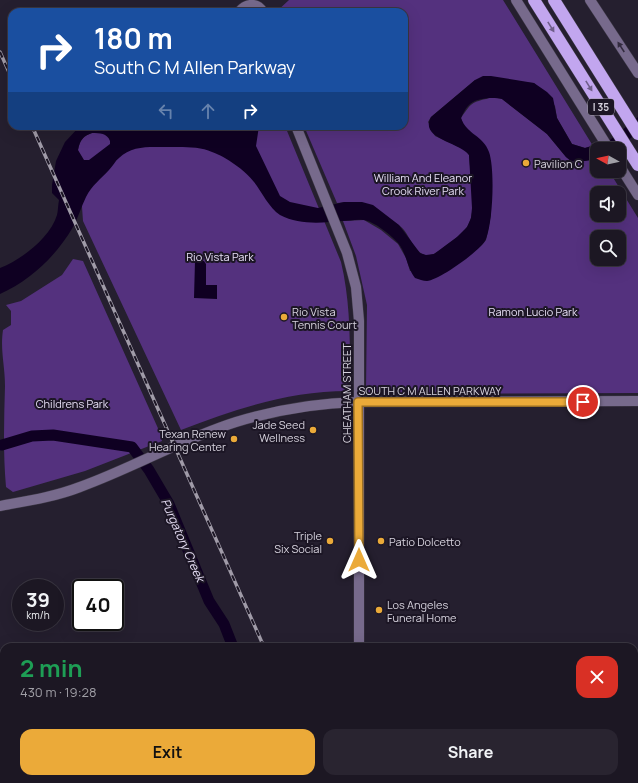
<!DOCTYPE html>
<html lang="en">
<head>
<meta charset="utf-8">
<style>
	body { margin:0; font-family:Manrope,sans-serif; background:#292430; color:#f1f3f6; height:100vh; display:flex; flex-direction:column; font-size:15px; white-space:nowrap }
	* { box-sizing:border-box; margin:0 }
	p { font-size:13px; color:#a09fa6 }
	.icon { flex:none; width:22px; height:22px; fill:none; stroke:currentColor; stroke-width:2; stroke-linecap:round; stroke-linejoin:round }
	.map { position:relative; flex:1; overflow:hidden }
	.sheet { position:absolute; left:0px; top:643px; width:638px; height:140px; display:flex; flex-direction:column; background:#1c1723; border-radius:12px 12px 0 0; box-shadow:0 4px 16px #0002,0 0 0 1px #3a3641 }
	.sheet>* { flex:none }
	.top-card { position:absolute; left:8px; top:8px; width:400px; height:122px; border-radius:12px; box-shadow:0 4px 16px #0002,0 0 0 1px #3a3641; background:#1a4fa0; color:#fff; overflow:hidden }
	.needle { width:26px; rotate:278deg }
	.controls { position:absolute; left:590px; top:142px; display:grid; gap:8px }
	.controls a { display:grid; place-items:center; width:36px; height:36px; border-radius:8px; background:#1c1723; box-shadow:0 4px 16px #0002,0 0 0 1px #3a3641; font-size:20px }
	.speed { position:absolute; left:12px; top:579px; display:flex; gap:8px; font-size:20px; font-weight:700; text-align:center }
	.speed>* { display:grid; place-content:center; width:52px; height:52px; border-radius:50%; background:#1c1723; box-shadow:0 4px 16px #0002,0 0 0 1px #3a3641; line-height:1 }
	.speed small { font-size:10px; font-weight:400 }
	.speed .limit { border:2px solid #111; border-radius:6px; background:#fff; color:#111 }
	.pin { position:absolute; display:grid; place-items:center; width:34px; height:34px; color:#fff; margin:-17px; border:2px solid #fff; border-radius:50%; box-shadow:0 1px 4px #0007 }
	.me { position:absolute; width:44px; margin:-22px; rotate:0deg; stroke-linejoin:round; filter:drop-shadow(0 0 3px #0008) }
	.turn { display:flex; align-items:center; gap:14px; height:84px; padding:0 20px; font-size:18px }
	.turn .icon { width:52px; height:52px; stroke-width:2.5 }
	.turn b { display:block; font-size:28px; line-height:34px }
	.lanes { display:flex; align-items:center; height:38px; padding:0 20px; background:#0003; justify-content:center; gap:20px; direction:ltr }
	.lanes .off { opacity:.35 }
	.round { display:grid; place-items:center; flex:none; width:42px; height:42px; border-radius:12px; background:#292430 }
	.summary { display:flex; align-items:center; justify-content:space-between; height:68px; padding:0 20px }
	h1 { font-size:24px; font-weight:700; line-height:30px; color:#1e9e55 }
	.action { display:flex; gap:8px; margin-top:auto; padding:8px 20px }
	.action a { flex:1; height:46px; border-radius:12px; background:#ebaa39; color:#111; font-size:16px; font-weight:700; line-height:46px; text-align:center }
	.action a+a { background:#292430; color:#f1f3f6 }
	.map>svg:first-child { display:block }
</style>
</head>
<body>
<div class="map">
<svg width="638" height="783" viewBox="0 0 638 783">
	<rect width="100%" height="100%" fill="#251f2f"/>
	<!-- green -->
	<path fill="#54317e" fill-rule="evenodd" d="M289,0h214l90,146 -8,2 -13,-4 -15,-26 -2,-12 -21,-23 -59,-3 -44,37 -3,5 7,14 29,13 5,6c1,19 9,56 -2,72 -6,8 -15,14 -23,20 -6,5 -14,11 -22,7 -8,-5 -12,-16 -18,-24 -4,-5 -9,-7 -14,-11 -17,-13 -32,-19 -53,-16l-33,-77h100v-114h-128z
		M493,97l9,2 45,35 19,23 5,4 7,1 19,-3v12h12l29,47v175l-269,1 -3,-4 1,-85 -11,-49 -13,-35 21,-1 17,10 17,14 8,14 4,13 41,-3 31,-23 4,-5 5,-25v-18l-21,-66 -6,-4 -3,-9c12,-18 11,-15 32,-21zM597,193h22v22h-22zM597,237h22v22h-22z
		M228,126h57l56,136c10,42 9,83 9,126l-2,3c-59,0 -113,18 -167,39l-98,-209 -5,-71c2,-10 5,-14 14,-17z
		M73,259l10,2 78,174 1,6 -77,30 -72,21 -7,-5c-3,-34 -2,-67 -1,-101 0,-21 -5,-35 -2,-56l8,-5v-14l-5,-6 15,-4 41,-26z"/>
	<!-- water -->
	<path fill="#0f0022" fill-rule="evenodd" d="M483,76h8l43,7 13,9 6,6 4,20 15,26 13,4 25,-8 28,-23v16l-23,16h-18v10l-19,3 -7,-1 -5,-4 -19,-23 -45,-35c-10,-2 -27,-1 -34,7 -3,3 -5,8 -7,12 6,17 22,17 28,34 6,17 4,69 -3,87 -4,11 -47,41 -59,42 -4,0 -8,-2 -12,-3 -8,-10 -8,-24 -17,-35 -7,-8 -24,-22 -35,-23 -7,-1 -14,1 -21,1 -21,2 -43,4 -62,-6 -11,-7 -18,-23 -26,-33 -9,-12 -28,-25 -42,-30 -13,-6 -30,-5 -45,-5 -17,0 -35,-2 -48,11 -4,3 -6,8 -10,12 -8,9 -17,15 -23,27 -5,10 -8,21 -13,30 -17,29 -42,53 -73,67v-26c21,-8 50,-30 57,-53 1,-4 1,-10 2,-15l-7,-7v-8l4,-24 9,-19 15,-16h179l-3,20 24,50 10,6 28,6 26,-6h18l11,3 26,20 21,28 6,2 8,-1 23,-17 10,-10 4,-9 1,-10 -3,-53c-10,-13 -50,-16 -38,-38l44,-37zM92,133c8,0 15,0 18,8v3l-21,16h-5l-6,-10c2,-10 5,-14 14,-17z
		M195,261h9l2,3v21h11v14l-23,-1z"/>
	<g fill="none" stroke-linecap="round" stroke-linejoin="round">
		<!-- river -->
		<path stroke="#0f0022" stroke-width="11" d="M2,445l30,-9 21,-1 79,12 17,23 20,34 40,97 15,23 9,23
			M219,783v-4"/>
		<defs>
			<path id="secondary" d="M516,0l93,149
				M590,0l48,73
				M239,12c7,-9 18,-10 24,0
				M296,126l51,127 9,34 3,34v326
				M619,165l19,30
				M0,506c27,-5 54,-9 80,-19 53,-19 102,-48 156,-65 40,-12 80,-19 122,-20l280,-1
				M634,743h4
				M360,783v-4"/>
			<path id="primary" d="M0,741l4,-1
				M467,779v4"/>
			<path id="highway" d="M534,0l104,165
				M554,0l84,134"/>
		</defs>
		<!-- secondary casing -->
		<use href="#secondary" stroke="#3e3947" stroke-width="11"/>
		<!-- primary casing -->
		<use href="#primary" stroke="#3e3947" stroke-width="11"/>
		<!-- highway casing -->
		<use href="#highway" stroke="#3e3947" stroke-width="13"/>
		<!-- secondary -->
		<use href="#secondary" stroke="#776a8c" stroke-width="10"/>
		<!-- primary -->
		<use href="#primary" stroke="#9784b7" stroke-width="10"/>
		<!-- highway -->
		<use href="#highway" stroke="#c2a6ef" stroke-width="12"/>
		<defs>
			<path id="rail" d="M0,52l12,27
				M32,126l232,521
				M0,669l4,5
				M94,779l4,4
				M322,779l1,4"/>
		</defs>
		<!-- rail casing -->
		<use href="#rail" stroke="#a09ba8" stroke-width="3.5"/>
		<!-- rail -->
		<use href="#rail" stroke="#1c1625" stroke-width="2" stroke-dasharray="6" stroke-linecap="butt"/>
	</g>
	<!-- one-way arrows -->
	<defs><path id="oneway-solid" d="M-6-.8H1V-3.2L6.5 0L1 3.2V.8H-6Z"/></defs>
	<g fill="#6f5e8a">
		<use href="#oneway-solid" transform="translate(551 27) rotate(58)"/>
		<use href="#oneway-solid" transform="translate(589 86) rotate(58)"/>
	</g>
	<use fill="#332b3f" href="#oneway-solid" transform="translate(621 47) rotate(-123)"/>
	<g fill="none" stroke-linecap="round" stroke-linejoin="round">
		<defs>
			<path id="route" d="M359,560l-1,-158h225"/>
		</defs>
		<!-- route casing -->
		<use href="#route" stroke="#996e25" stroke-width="10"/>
		<!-- route -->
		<use href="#route" stroke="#ebaa39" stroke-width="7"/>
	</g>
	<!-- markers -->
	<g fill="#ebaa39" stroke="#1c1625" stroke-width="1.5">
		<circle cx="526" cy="163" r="4"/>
		<circle cx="284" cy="317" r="4"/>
		<circle cx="313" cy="430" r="4"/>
		<circle cx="234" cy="439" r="4"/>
		<circle cx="330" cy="541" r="4"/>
		<circle cx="381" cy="541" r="4"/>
		<circle cx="379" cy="610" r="4"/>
	</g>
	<g text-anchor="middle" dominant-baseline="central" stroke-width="4" stroke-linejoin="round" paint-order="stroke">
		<!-- shield labels -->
		<rect fill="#1c1625" stroke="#9f9aa6" stroke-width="1" x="588" y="99" width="26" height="16" rx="3"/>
		<g font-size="10" font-weight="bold" fill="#d7d3de">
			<text x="601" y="107">I 35</text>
		</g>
		<!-- poi labels -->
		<g font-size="11" fill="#d7d3de" stroke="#1c1625" text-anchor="start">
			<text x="534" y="163">Pavilion C</text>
			<text x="292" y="311">Rio Vista<tspan x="292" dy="13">Tennis Court</tspan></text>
			<text x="305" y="424" text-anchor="end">Jade Seed<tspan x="305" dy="13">Wellness</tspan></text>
			<text x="226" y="433" text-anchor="end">Texan Renew<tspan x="226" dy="13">Hearing Center</tspan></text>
			<text x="322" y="535" text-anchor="end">Triple<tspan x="322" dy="13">Six Social</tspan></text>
			<text x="389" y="541">Patio Dolcetto</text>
			<text x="387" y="604">Los Angeles<tspan x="387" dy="13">Funeral Home</tspan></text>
		</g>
		<!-- park labels -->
		<g font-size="11" fill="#e6def5" stroke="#1c1625">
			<text x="423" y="177">William And Eleanor<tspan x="423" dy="13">Crook River Park</tspan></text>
			<text x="220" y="256">Rio Vista Park</text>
			<text x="533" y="311">Ramon Lucio Park</text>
			<text x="72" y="403">Childrens Park</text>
		</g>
		<!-- street labels -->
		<g font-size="11" fill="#d7d3de" stroke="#1c1625">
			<text x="430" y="390">SOUTH C M ALLEN PARKWAY</text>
			<text transform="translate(346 393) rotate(-90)">CHEATHAM STREET</text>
		</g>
		<!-- water labels -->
		<g font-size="12" font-style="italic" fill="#e4dcf3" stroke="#1c1625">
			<text transform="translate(183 540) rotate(66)">Purgatory Creek</text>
		</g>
	</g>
</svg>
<div class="controls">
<a><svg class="needle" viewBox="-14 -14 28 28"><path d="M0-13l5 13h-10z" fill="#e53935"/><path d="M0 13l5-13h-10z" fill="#a09fa6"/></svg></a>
<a><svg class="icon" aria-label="sound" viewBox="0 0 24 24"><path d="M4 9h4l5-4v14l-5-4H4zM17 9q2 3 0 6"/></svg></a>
<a><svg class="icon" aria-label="search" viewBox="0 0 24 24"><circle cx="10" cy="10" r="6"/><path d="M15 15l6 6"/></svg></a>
</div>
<div class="speed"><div>39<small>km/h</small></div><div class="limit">40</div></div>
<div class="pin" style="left:583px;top:402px;background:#d93025"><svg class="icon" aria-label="arrive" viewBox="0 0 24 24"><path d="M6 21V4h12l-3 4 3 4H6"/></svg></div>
<svg class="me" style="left:359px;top:560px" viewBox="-20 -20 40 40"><path d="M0-17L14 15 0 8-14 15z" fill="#ebaa39" stroke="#fff" stroke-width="4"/></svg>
<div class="top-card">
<div class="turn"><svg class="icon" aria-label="right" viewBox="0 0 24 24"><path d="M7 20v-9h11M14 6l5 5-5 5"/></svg><div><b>180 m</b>South C M Allen Parkway</div></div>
<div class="lanes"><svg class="icon off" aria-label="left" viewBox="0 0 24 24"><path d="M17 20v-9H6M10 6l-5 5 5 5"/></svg><svg class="icon off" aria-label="ahead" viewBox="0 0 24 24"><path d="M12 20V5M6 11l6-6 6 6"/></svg><svg class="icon" aria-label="right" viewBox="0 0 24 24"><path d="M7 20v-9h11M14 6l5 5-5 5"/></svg></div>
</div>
<section class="sheet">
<div class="summary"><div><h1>2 min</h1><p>430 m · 19:28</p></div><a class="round" style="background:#d93025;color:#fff"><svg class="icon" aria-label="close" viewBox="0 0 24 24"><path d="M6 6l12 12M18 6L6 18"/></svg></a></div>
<div class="action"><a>Exit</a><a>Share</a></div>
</section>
</div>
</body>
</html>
